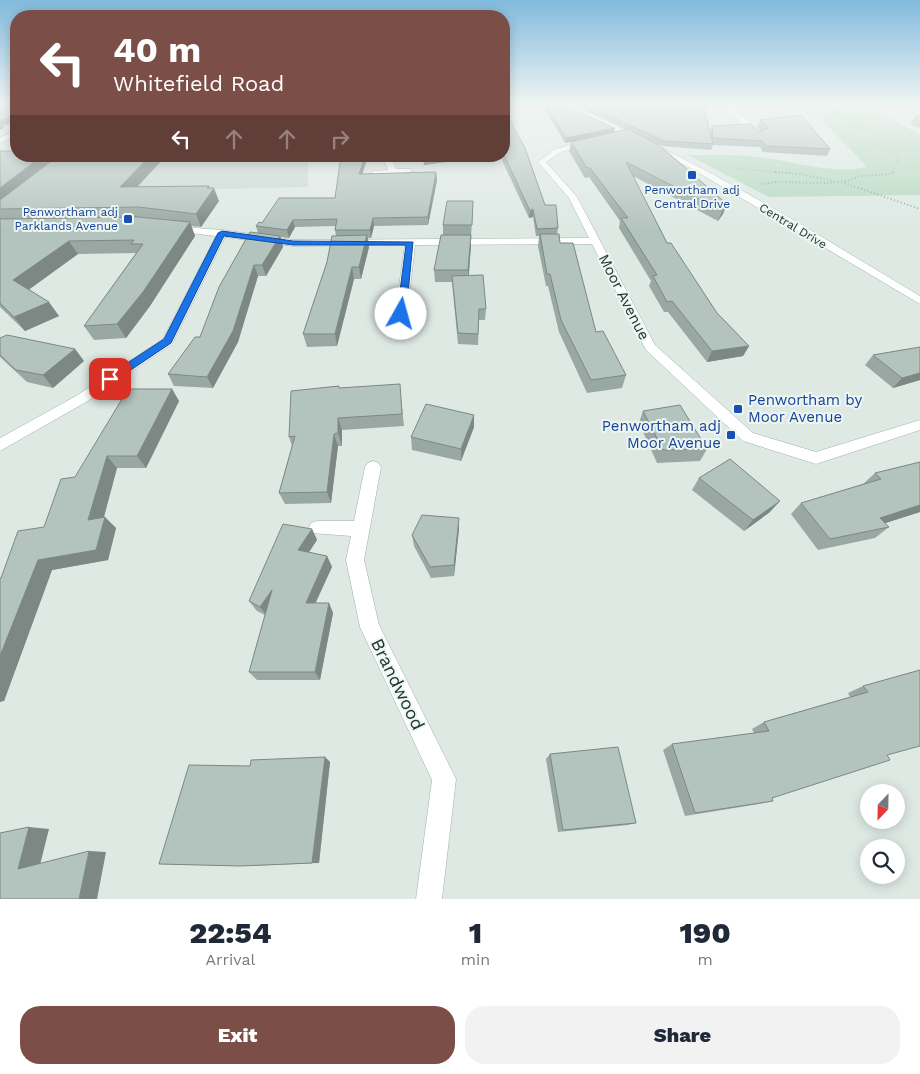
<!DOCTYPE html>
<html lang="en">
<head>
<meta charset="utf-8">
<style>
	body { margin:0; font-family:"Work Sans",sans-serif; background:#f2f2f3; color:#1f2937; height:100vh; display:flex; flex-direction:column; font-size:19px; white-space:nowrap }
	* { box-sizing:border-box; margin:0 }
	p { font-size:16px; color:#747a83 }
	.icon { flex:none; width:28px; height:28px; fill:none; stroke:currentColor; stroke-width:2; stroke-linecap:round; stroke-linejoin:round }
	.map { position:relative; height:899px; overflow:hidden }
	.panel { display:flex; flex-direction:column; background:#fff; flex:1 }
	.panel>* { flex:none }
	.hud { position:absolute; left:10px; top:10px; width:500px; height:152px; border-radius:20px; box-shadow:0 2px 12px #0003; background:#7b4e47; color:#fff; overflow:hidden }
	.needle { width:32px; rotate:202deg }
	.tools { position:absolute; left:860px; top:784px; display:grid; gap:10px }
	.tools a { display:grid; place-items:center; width:45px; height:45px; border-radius:50%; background:#fff; box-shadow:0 2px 12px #0003; font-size:25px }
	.pin { position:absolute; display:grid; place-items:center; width:42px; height:42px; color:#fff; margin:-21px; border-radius:10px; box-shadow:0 2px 8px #0006 }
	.me { position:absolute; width:55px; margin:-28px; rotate:7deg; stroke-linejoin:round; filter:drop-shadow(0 0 4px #0008) }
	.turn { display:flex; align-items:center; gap:18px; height:105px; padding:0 20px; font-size:22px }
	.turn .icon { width:65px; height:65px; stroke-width:2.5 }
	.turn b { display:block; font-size:35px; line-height:42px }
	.lanes { display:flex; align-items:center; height:48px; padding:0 20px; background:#0003; justify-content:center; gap:25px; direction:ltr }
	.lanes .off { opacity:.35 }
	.eta { display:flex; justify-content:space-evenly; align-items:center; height:85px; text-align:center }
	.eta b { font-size:30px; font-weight:800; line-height:35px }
	.action { display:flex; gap:10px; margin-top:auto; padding:10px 20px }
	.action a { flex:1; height:58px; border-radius:20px; background:#7b4e47; color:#fff; font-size:20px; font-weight:800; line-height:58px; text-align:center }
	.action a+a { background:#f2f2f3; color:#1f2937 }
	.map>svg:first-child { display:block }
</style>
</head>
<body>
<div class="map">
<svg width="920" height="899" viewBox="0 0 920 899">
	<rect width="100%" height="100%" fill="#dee9e4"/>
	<!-- built -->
	<path fill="#ccd8d3" d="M60,156h248v31l-262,6z"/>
	<!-- green -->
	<path fill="#b7d9c0" d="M786,104h90l-2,6 46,25v60l-151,2 -81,-42c23,1 47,-1 69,2 36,4 74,18 110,10l-47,-49 -31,-11z"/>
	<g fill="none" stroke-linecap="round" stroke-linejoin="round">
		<defs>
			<path id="street" d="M553,104c24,0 53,17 75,28 101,46 196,107 292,164v8l-226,-134 -46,-24z
				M715,104c18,0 36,19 48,31l-7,2 -22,-21z
				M16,130v5l-16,8v-5z
				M589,140h3v4l-31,8 -15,10 31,35 78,148 98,88 63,19 104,-32v10l-104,34 -73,-23 -97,-91 -54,-106 -177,1 -8,69 -6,3 -6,-3 10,-69 -112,1 -68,-9 -53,107 -86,58 -86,49v-13l76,-42 87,-57 53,-103 -43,-5 -3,-1v-4l52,4 71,10 296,-2 -20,-40 -31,-36 17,-13z
				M48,156h17l2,8 -8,7h-6v-4l6,-4 -1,-3z
				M382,156h8l6,13h14l4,2 -21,4h-21v-4l16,-1z
				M373,461l5,2 3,4 -17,93 15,65 77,154 -14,120h-26l16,-119 -72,-153 -14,-67 5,-24 -40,-3 -2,-5 2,-5 6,-2h37l11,-54 3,-4z"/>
		</defs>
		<!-- street casing -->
		<use href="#street" stroke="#a1b0ab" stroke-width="1"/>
		<!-- path-far1 -->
		<path stroke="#7fab9d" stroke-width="1" stroke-dasharray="1 2" stroke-linecap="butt" d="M834,104l3,10 37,21 6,10 19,13 -7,15
			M737,169l53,4"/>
		<!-- path -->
		<path stroke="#7fab9d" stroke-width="2" stroke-dasharray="1 2.5" stroke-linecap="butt" d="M775,172l25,2 34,7
			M841,182l79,27
			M761,184l15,-2 52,1 20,-2 11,-5 33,-2 1,-2"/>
		<!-- street -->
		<use href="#street" fill="#fff" fill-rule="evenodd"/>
	</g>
	<!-- wall -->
	<path fill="#9aa8a3" d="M542,104h18l54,28 13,-2 -45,-22 -21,-4h148l-5,2 6,26 2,-6 47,6 2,-1 -4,-4 3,-7 70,29 -3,7 -64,-4 -3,-5 -47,-2 -2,5 -48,-4 -23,-10 87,68 -4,10 -5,7 -85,-45 34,67 50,70 32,33 -6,10 -36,6 -39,-50h-4l-15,-26 2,-5 -32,-53 1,-7 -31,-44 -4,1 -16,-27 2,-9 -6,1z
		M504,110l41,95 13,23 -1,6 3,9 36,89 30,43 -4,13 -35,5 -28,-61 -11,-46h-2l-8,-40 1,-10h-3l-3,-19 -4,1 -29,-62h4z
		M920,114v14l-10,-4 6,-9z
		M0,151l55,8 83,27 72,2 9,13 -18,26 -10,-1 4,10 -45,70 -24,32 -32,2 -10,-14 52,-73 -58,1 -49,35 30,27 -34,15 -25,-24z
		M368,156l-6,18 74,-2 1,8 -9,45 -54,1 -3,12h-3l1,9 -8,32h-7l-17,67 -30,1 -4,-13 33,-98 -1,-6v-4l-40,1 -6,11 -8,-1 2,10 -17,29h-8l-20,66 -25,46 -39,-2 -6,-12 32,-37 58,-104 -2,-7 6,-3 73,-25z
		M422,156h31v5l-29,4z
		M473,201l-4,74 17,34 -1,11h-6l-1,25 -20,-1 -6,-62h-17l-1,-12 9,-35v-10z
		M0,338l75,11 9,12 -31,27 -26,-6 -27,-25z
		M920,347v33l-27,8 -28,-23 8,-10z
		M339,388l62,9 3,29 -62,4v16h-4l-7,57 -46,1 -6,-11 13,-47 -3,-9z
		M172,389l7,12 -33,67h-29l-13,49 12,11 -8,32 -56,10 -48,131 -3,-123 43,-51 31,-50z
		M643,411l64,38 -7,12 -43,2 -18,-40z
		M474,415v12l-13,34 -49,-11 -1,-13z
		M920,462v50l-35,11 4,4 -14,11 -57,12 -27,-36 10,-11 62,-19 12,-11z
		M699,478l71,34 -26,19 -52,-41z
		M312,529l5,11 -8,12 18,4 5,11 -17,36h14l4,10 -13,67h-63l-8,-8 16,-57 -8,-4 -8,-10z
		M459,529l-5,47 -23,2 -17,-32 -2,-11z
		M920,670l-33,85 -115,43 1,3 -14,3 -74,12 -22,-66 9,-6 82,-11 -2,-4 12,-7 86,-25 -2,-4 15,-7z
		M550,754l86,69 -8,2 -70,7 -12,-73z
		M325,757l5,5 -11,101 -68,3 -92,-2 91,-98z"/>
	<!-- shaded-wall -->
	<path fill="#7d8884" d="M16,112v9l-13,5 1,2 -4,2v-9l12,-7z
		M615,128l-1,5 -49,10 1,-5z
		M42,156h11l4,6 -57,46v-20z
		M150,156h16l-40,43 -6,-12z
		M365,156h3l-8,26 -1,-8z
		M434,156h19v5l-29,4v-7z
		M436,172l1,8 -9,45v-8z
		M209,186l2,6 3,-4 5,13 -18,26 -5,-13 11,-26z
		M727,204l-4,10 -5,7 4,-10z
		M533,209v8l-4,1 1,-7z
		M373,218l1,8 -3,12 -1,-8z
		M293,220l2,7 -6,11 -2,-8z
		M190,222l5,14 -45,70 -24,32 -9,-14z
		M367,235l2,12 -8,32 -2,-12z
		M471,235v12l-3,35v-12z
		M280,236l3,11 -17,29 -4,-11z
		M69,241l9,13 -55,40 -10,-14z
		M254,265l4,11 -20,66 -25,46 -6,-11z
		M352,267l2,12 -17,67 -2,-12z
		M49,302l10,14 -34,15 -11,-14z
		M749,346l-6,10 -36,6 5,-11z
		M75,349l9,12 -31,27 -10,-13z
		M920,373v7l-27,8 9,-10z
		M172,389l7,12 -33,67 -9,-12z
		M474,415v12l-13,34v-12z
		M338,418l4,12v16l-4,-13z
		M334,434l4,12 -7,57 -4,-11z
		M107,456l10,12 -17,63 -12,-11z
		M780,501l-10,11 -26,19 9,-11z
		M920,505v7l-53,17 13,-11z
		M105,517l11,11 -8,32 -56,10 -48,131 -4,1v-46l38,-96z
		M459,518v11l-5,47v-11z
		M312,529l5,11 -14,21 -5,-11z
		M327,556l5,11 -21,46 -5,-10z
		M272,590l-5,26 -7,-9z
		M329,603l4,10 -13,67 -5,-8z
		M325,757l5,5 -11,101h-7z
		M29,827l20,2 -10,40h-21z
		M89,851l17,1 -9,47h-18z"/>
	<!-- building -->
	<path fill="#b3c3bd" stroke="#7d8884" d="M0,104h16v8l-4,2 4,1 -16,6z
		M545,104h15l55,24 -49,10z
		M584,104h119l10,40 -49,-3z
		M504,110l21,38 20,57h11l2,23 -21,1 -4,-20 -3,2 -26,-56z
		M801,115l29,34 -64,-3 -4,-5 -49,-3 -1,-12 38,-2 9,8 9,-4 -8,-8z
		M628,129l31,16 68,59 -5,7 -96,-49 41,81h4l46,70 32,33 -37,5 -40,-50 -5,1 -14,-26 4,-1 -36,-57h7l-38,-50h-3l-16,-26z
		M0,151h16v5h26l-42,32z
		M58,156h92l-30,31 89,-1 -2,2h7l-18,26 -57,-7 -139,2v-9z
		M341,156h24l-6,18 77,-2 -8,45 -55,1 -3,12h-35l2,-11 -44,1 -6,10 -31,-4 3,-4 3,1 17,-25h56z
		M447,201h26l-1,24h-29z
		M138,217l52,5 -47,70 -26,32 -33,2 59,-82h-12l3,-4 -65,1 -56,39 36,22 -35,15 -14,-14v-84z
		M250,232l30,4 -18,29h-8l-21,66 -26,46 -39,-3 27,-37h5l19,-50z
		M540,234h19l1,9h13l23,89 7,-1 23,44 -35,5 -30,-60 -11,-46h-3z
		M367,235l-8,32h-7l-17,67h-32l24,-72 5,-26z
		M441,235h30l-3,35h-34z
		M483,275l3,34h-7l-1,25 -20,-1 -6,-57z
		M7,335l68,14 -32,26 -27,-5 -16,-15v-17z
		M920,347v26l-18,5 -29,-23z
		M400,384l2,30 -64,4v15l-4,1 -7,58 -48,1 16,-57 -6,1 2,-46 48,-5v2z
		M128,389h44l-35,67h-30l-19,64 17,-3 -9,33 -58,10 -38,96v-78h1l17,-47 26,-4 17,-48 14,-2z
		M426,404l48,11 -13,34 -50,-12z
		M680,405l27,44 -44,1 -20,-39z
		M730,459l50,42 -27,19 -54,-42z
		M920,462v43l-40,13 9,9 -59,12 -29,-36 80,-24 -6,-6z
		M422,515l37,3 -5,47 -24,2 -18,-32z
		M283,524l29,5 -14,21 29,6 -21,47h23l-14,69h-66l23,-82 -12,17 -11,-6z
		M920,670v76l-33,9 3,5 -118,38 1,3 -78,12 -23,-69 97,-13 -5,-9 104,-30 -5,-6z
		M618,747l18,76 -73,7 -13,-76z
		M325,757l-13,106 -72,3 -81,-2 30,-99 61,1 1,-6z
		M29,827l-11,42 71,-18 -10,48h-79v-66z"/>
	<!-- sky -->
	<linearGradient id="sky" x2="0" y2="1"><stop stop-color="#81badd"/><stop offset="0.45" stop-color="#f0f5f3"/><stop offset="1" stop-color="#f0f5f3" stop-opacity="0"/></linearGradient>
	<rect width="920" height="230" fill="url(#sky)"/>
	<!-- route -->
	<path fill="#1a73e8" stroke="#114b97" d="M222,231l71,10 120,1 -7,72 -5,2 -4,-2 9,-69h-113l-69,-9 -53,107 -58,39h-7v-5l58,-38 54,-106z"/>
	<!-- markers -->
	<g fill="#1a4fb4" stroke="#eef6f2" stroke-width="2">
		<rect x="687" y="170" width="10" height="10" rx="2.5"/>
		<rect x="123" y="214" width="10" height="10" rx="2.5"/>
		<rect x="733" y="404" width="10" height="10" rx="2.5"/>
		<rect x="726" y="430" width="10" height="10" rx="2.5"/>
	</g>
	<g text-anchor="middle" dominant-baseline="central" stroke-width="4" stroke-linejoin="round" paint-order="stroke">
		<!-- far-transit labels -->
		<g font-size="12" fill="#164399" stroke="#eef6f2">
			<text x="692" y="190">Penwortham adj<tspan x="692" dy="14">Central Drive</tspan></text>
			<text x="118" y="212" text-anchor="end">Penwortham adj<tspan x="118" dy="14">Parklands Avenue</tspan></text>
		</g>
		<!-- far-street labels -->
		<g font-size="12" fill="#203731" stroke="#eef6f2">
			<text transform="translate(793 226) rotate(31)">Central Drive</text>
		</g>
		<!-- street labels -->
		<g font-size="15" fill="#203731" stroke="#eef6f2">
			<text transform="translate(624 297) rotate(63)">Moor Avenue</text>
		</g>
		<!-- transit labels -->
		<g font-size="15" fill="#164399" stroke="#eef6f2" text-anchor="start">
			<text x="748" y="400">Penwortham by<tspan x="748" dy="17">Moor Avenue</tspan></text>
			<text x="721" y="426" text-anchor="end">Penwortham adj<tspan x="721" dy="17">Moor Avenue</tspan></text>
		</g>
		<!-- near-street labels -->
		<g font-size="18" fill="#203731" stroke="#eef6f2">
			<text transform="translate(398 684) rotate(64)">Brandwood</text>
		</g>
	</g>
</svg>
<div class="tools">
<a><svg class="needle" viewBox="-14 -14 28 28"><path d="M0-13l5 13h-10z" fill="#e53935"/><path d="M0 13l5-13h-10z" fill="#747a83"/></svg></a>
<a><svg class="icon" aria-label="search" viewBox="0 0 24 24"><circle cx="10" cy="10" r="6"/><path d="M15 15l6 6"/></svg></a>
</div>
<div class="pin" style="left:110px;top:379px;background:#d93025"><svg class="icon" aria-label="arrive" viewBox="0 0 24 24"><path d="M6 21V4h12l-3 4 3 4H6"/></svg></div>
<svg class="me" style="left:401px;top:314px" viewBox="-20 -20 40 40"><circle r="19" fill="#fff"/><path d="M0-13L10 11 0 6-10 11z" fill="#1a73e8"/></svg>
<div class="hud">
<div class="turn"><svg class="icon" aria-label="left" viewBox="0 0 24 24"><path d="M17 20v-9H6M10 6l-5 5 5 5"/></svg><div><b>40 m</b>Whitefield Road</div></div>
<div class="lanes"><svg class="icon" aria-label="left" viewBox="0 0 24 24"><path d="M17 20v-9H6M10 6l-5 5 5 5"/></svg><svg class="icon off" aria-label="ahead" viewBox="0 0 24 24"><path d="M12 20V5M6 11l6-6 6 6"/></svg><svg class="icon off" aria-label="ahead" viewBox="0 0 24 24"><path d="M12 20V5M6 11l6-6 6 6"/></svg><svg class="icon off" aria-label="right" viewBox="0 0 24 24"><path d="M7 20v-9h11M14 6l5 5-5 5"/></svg></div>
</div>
</div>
<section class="panel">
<div class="eta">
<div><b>22:54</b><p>Arrival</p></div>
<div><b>1</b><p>min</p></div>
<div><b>190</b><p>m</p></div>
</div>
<div class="action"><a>Exit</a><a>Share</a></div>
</section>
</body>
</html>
